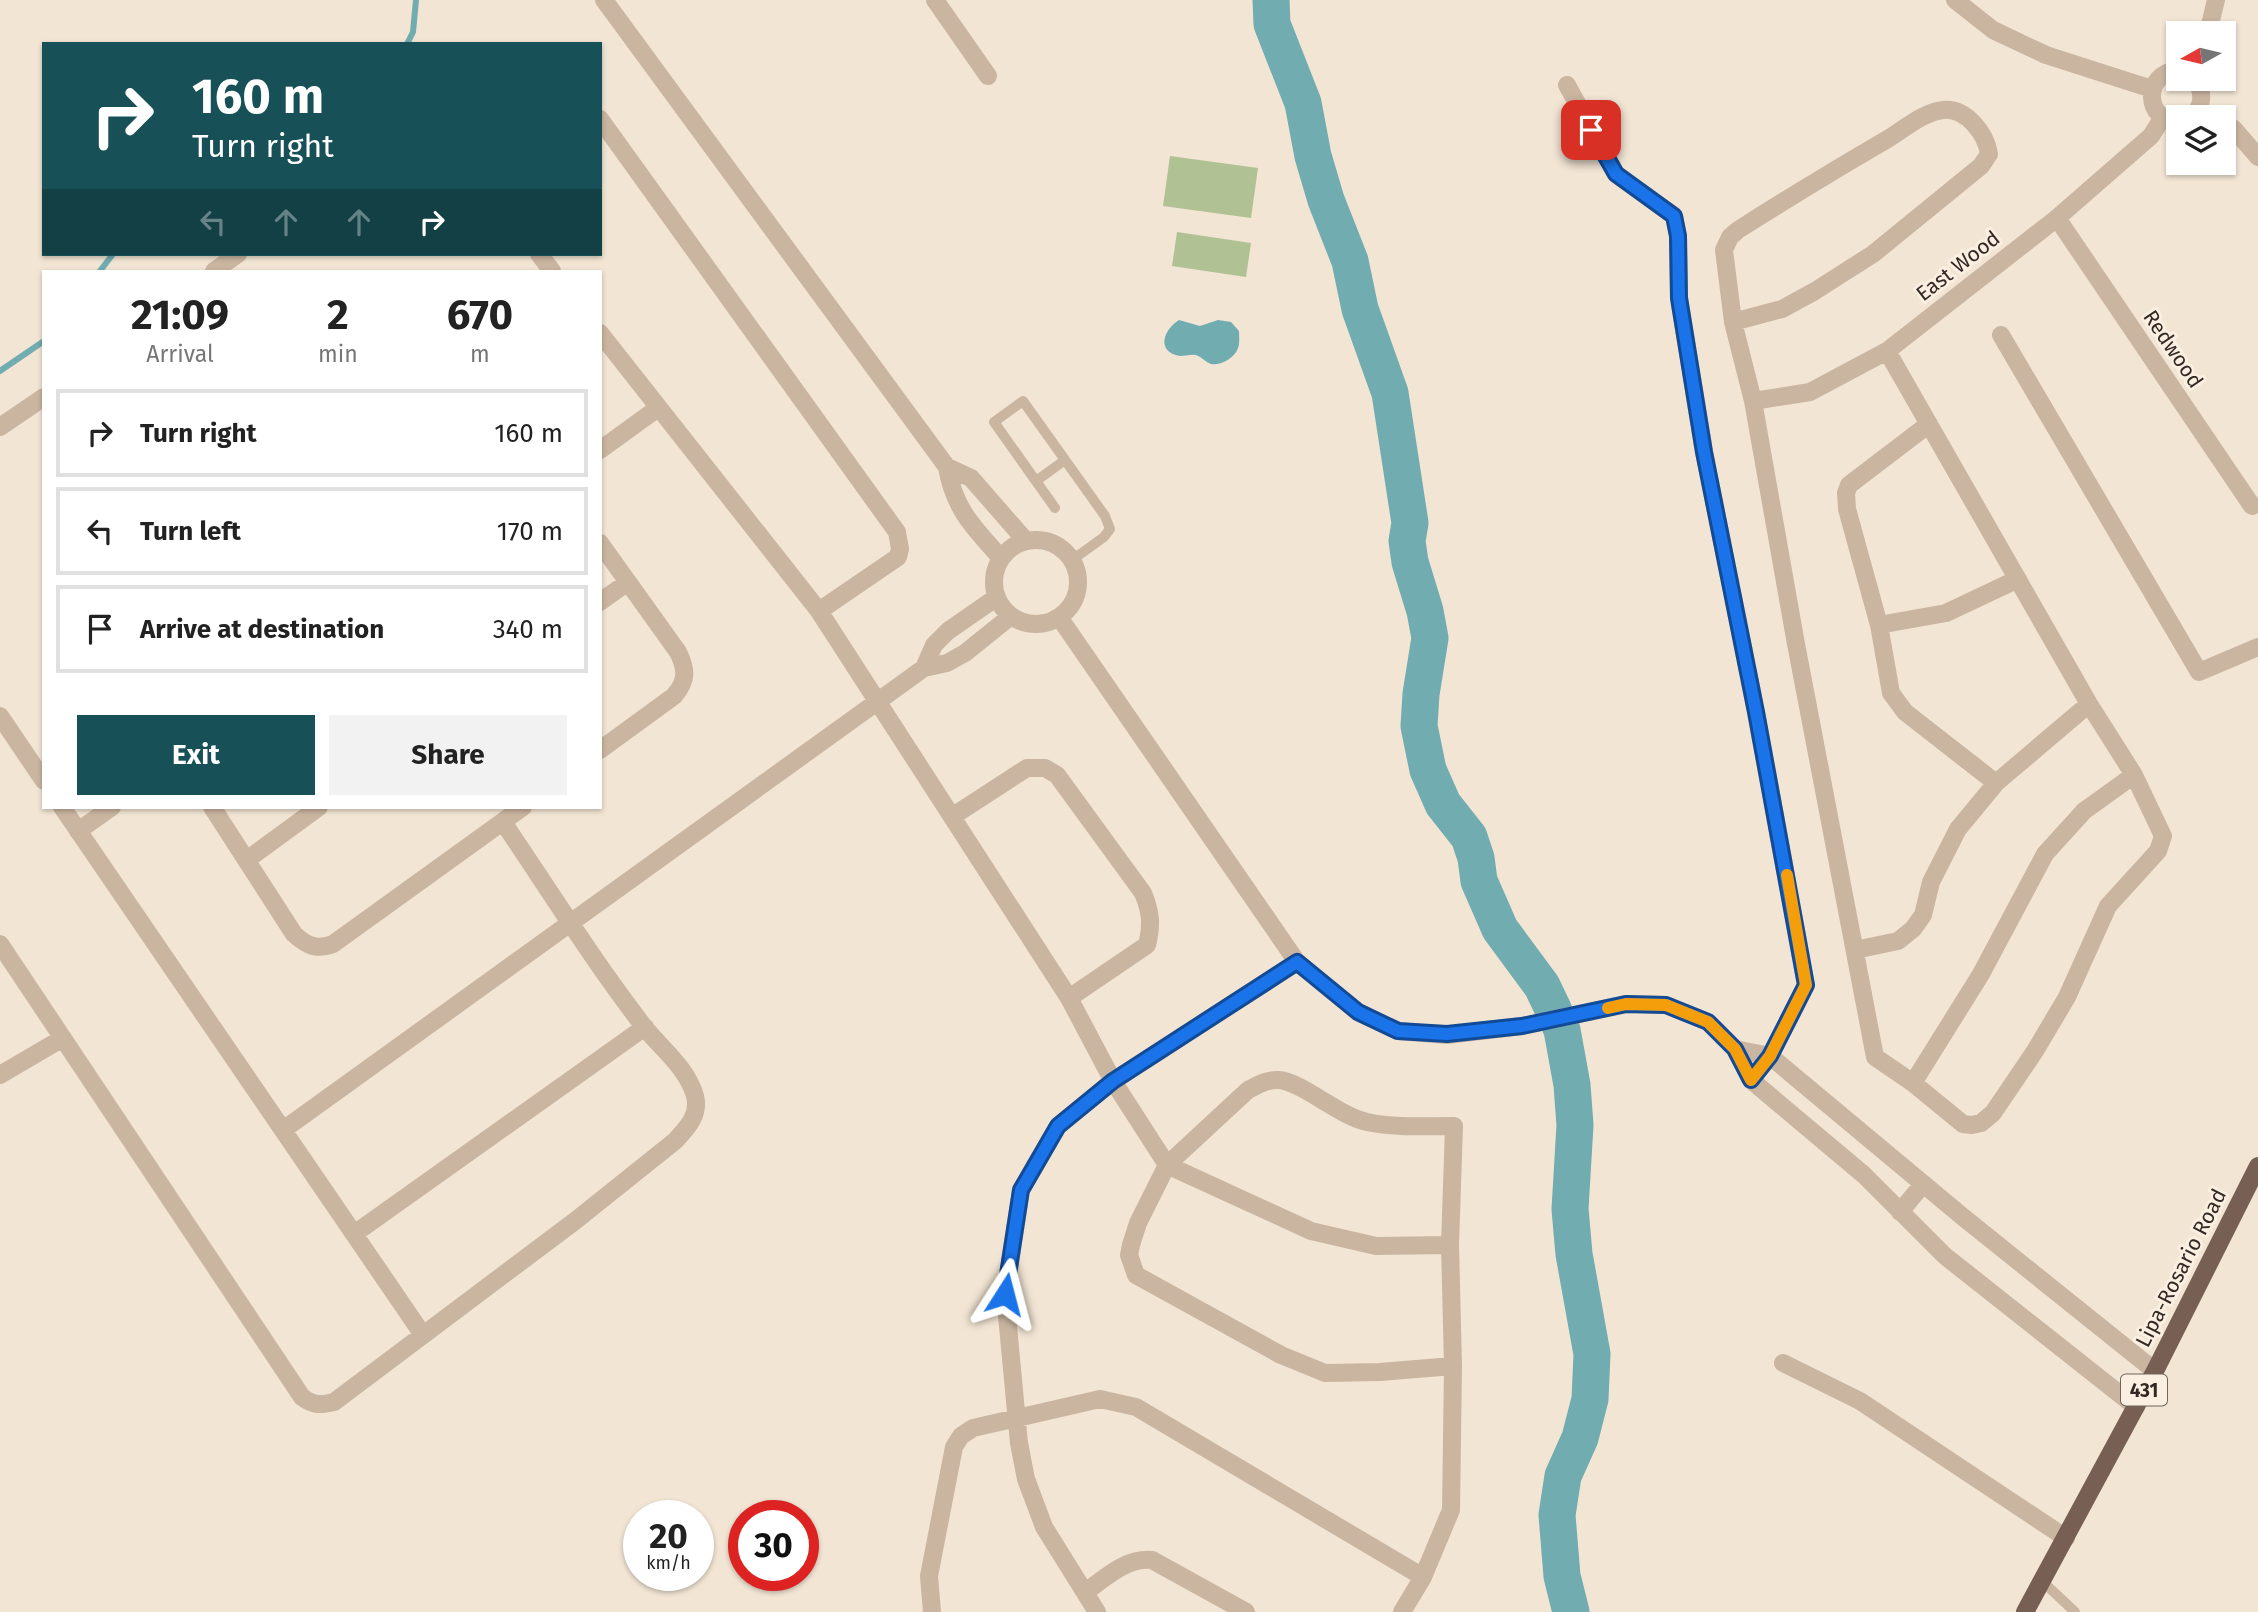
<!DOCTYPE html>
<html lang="en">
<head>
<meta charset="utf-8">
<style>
	body { margin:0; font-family:"Fira Sans",sans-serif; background:#f2f2f2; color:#222; height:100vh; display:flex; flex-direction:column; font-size:26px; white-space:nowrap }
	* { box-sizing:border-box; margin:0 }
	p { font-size:23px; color:#767676 }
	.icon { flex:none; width:38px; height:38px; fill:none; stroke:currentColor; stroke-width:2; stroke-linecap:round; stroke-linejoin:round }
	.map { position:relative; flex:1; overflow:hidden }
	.sheet { position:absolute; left:42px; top:270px; width:560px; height:539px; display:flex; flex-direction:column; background:#fff; border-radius:0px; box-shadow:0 2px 5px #0004 }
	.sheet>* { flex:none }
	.hud { position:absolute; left:42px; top:42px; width:560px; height:214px; border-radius:0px; box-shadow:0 2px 5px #0004; background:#175057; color:#fff; overflow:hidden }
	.needle { width:46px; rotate:262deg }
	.tools { position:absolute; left:2166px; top:21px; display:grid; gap:14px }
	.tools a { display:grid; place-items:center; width:70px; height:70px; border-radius:0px; background:#fff; box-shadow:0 2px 5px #0004; font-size:35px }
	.speed { position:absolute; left:623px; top:1500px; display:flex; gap:14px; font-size:35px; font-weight:700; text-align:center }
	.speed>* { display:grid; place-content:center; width:91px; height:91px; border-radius:50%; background:#fff; box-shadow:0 2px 5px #0004; line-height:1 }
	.speed small { font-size:18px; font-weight:400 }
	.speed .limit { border:10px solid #d22; background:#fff; color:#111 }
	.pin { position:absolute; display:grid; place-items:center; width:60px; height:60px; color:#fff; margin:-30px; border-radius:14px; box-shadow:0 4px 10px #0006 }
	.me { position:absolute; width:77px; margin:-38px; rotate:9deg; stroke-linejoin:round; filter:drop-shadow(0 0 5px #0008) }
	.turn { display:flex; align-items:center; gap:24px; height:147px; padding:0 35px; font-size:32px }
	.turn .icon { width:91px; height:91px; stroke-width:2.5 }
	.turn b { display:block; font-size:49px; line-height:60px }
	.lanes { display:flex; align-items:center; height:66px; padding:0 35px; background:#0003; justify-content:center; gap:35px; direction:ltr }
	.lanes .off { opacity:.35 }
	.eta { display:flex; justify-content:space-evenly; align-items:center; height:119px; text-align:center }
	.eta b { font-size:42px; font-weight:700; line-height:49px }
	.action { display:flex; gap:14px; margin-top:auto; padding:14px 35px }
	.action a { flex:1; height:80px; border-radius:0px; background:#175057; color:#fff; font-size:28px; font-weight:700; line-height:80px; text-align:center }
	.action a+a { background:#f2f2f2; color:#222 }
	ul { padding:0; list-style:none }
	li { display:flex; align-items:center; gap:21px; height:88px; margin:0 14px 10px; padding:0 21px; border:4px solid #e0e0e0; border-radius:0px }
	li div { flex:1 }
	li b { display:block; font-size:26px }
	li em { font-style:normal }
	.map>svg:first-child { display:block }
</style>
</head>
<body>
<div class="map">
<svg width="2258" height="1612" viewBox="0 0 2258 1612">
	<rect width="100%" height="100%" fill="#f2e5d4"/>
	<!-- garden -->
	<path fill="#b0c194" d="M1170,156l88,12 -7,50 -88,-12z
		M1177,232l74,11 -5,34 -74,-11z"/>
	<!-- water -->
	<path fill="#71acb1" d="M1179,320l21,6 18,-6 13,2 8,9c0,5 1,13 -1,17 -3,10 -18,18 -27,16 -6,-2 -9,-7 -15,-9 -5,-1 -11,1 -16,1 -24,-4 -17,-26 -1,-36z"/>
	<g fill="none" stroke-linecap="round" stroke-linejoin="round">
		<!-- stream -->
		<path stroke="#71acb1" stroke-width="6" d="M407,44l6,-12 3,-32
			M100,271l13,-17
			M0,371l44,-30"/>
		<!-- river -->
		<path stroke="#71acb1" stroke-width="37" d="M1271,0l1,24 31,79 10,53 13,44 24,61 10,48 30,84 20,130 -3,18 3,21 15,49 5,27 -9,56 -2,32 9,44 15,34 26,33 7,21 3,23 21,48 42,57 11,23 9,21 10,55 3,40 -5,84 4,45 18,100 -2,45 -10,39 -17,38 -6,39 5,61 9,36"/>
		<!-- service -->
		<path stroke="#cab5a0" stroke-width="10" d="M1036,481l29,-21
			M1055,508l-61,-86 29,-21 82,115 5,13 -6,8 -32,23
			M2042,1581l33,31"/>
		<!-- minor -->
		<path stroke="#cab5a0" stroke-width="18" d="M604,0l343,467c7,42 27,61 54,91
			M935,0l53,76
			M1955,0l38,30 53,25 106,34
			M2208,33l8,-33
			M2179,70c-38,3 -34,53 0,51
			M1567,85l49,89 58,42 4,20 1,62 25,154 52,260 50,273 -36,71 -19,24
			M2190,117c14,-9 14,-25 5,-38
			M600,119l297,413 3,17 -2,8 -79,54
			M2224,122l10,7 24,28
			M2057,218l195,288
			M539,254l13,17
			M214,271l24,-17
			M1733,322l49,-13 33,-18 58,-37 108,-88 8,-12c-3,-20 -23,-47 -46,-44 -20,2 -40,20 -57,30 -50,29 -99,59 -148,90l-8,7 -6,13 9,72 20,79 43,243 79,413 38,26 50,41 9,1 9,-2 12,-10 42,-62 32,-54 41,-91 50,-55 5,-15 -29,-61 -45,-71 -202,-353
			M600,333l219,278 250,387 44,83 54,84 144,66 65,15 74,-1
			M2001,335l198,337 59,-25
			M1753,401l57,-9 77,-41 170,-133 94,-82 12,-19
			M1929,424l-80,61 -3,8 1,16 32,116 12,68 14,19 91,71
			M0,427l44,-30
			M600,450l58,-42
			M947,467l24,11 55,63
			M994 582a42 42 0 1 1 84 0a42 42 0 1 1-84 0Z
			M600,543l78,109c9,18 9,29 -4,44l-74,54
			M600,602l28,-20
			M1059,617l238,345 61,50 40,19 49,4 75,-9 104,-22 40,1 42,17 27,27 16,31 113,95 81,81 191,151
			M1879,625l67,-12 72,-34
			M924,668l10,-23 14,-14 49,-34
			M0,716l44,65
			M62,807l361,528
			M212,807l82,127c13,12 22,16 39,10l190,-137
			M953,816l74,-48h18l12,7 86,118c8,19 9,32 4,52l-78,53
			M78,831l34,-24
			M248,859l71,-52
			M0,944l302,453c12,9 19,8 32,5l241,-181 100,-80c12,-13 25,-26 20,-45 -8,-28 -33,-47 -50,-68 -51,-66 -96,-138 -142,-206
			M1855,950l43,-9 15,-12 10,-14 8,-33 27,-53 38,-46 93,-79
			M1735,1049l35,7 193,161 192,154
			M0,1075l63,-37
			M1913,1083l68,-109 64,-120 39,-43 50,-36
			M283,1130l641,-462 23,-5 18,-10 46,-37
			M1900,1212l23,-28
			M354,1234l291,-207
			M1783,1363l77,38 206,137
			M1085,1592c22,-15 40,-34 67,-32l94,52
			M932,1612l-3,-36 25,-129 7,-11 12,-8 127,-29 36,8 287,170
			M1097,1612l-53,-85 -18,-48 -7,-36 -14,-148 16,-105 37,-64 55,-45 184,-119
			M1402,1612l21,-35 28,-67 2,-144 -3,-121 4,-119c-29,0 -59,2 -87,-4 -28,-6 -65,-40 -88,-42 -11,-1 -21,5 -31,10l-81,75 -29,58 -7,22 -2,10 7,20 145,80 44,18 55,-1 73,-6"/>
		<!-- primary -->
		<path stroke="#776053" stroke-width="18" d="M2025,1612l130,-241 103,-205"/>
	</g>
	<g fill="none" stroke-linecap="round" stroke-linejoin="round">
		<defs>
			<path id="route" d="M1005,1294l16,-104 37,-64 55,-45 184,-119 61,50 40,19 49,3 75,-8 104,-22 40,1 42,17 27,27 16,31 19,-24 36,-71 -50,-273 -52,-260 -25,-154 -1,-62 -4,-20 -58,-42 -25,-44"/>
		</defs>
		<!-- route casing -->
		<use href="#route" stroke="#114b97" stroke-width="18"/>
		<!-- route -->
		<use href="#route" stroke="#1a73e8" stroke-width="12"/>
		<!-- slow -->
		<path stroke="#f59e0b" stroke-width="12" d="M1608,1008l18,-4 40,1 42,17 27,27 16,31 19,-24 36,-71 -19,-110"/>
	</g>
	<g text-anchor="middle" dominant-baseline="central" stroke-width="6" stroke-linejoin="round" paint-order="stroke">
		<!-- shield labels -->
		<rect fill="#faefe0" stroke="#6f645c" stroke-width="2" x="2121" y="1374.5" width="46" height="31" rx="5"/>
		<g font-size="19" font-weight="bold" fill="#332924">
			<text x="2144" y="1390">431</text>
		</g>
		<!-- street labels -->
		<g font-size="21" fill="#332924" stroke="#faefe0">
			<text transform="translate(1958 266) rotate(-38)">East Wood</text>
			<text transform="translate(2173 349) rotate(56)">Redwood</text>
			<text transform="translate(2181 1268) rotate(-63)">Lipa-Rosario Road</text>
		</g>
	</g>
</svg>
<div class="tools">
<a><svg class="needle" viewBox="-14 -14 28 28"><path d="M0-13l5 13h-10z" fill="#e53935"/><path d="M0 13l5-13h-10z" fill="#767676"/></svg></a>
<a><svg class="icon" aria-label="layers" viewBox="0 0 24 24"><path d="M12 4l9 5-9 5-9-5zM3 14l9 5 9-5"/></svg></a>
</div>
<div class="speed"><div>20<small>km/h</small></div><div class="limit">30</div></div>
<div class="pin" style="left:1591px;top:130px;background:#d93025"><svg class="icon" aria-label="arrive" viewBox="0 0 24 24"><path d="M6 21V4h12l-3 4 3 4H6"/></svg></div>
<svg class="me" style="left:1005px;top:1294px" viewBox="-20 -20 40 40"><path d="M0-17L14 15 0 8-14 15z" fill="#1a73e8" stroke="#fff" stroke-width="4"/></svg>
<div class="hud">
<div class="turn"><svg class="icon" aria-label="right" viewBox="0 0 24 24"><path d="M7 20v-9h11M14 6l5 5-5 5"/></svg><div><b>160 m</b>Turn right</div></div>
<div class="lanes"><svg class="icon off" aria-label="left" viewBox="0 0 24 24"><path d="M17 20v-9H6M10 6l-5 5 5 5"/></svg><svg class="icon off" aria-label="ahead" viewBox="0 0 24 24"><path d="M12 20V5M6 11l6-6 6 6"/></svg><svg class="icon off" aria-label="ahead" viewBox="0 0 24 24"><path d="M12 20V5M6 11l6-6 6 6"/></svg><svg class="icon" aria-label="right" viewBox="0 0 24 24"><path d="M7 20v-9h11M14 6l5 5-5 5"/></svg></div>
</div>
<section class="sheet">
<div class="eta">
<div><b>21:09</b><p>Arrival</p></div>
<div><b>2</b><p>min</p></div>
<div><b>670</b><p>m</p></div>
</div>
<ul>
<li><svg class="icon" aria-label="right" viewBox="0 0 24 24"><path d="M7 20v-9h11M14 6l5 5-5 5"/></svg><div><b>Turn right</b></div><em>160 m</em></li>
<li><svg class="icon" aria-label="left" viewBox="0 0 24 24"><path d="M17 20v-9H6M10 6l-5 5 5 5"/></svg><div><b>Turn left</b></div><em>170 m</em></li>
<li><svg class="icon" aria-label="arrive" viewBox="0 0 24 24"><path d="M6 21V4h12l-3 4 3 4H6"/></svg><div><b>Arrive at destination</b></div><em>340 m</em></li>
</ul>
<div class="action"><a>Exit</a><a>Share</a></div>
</section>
</div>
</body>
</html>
